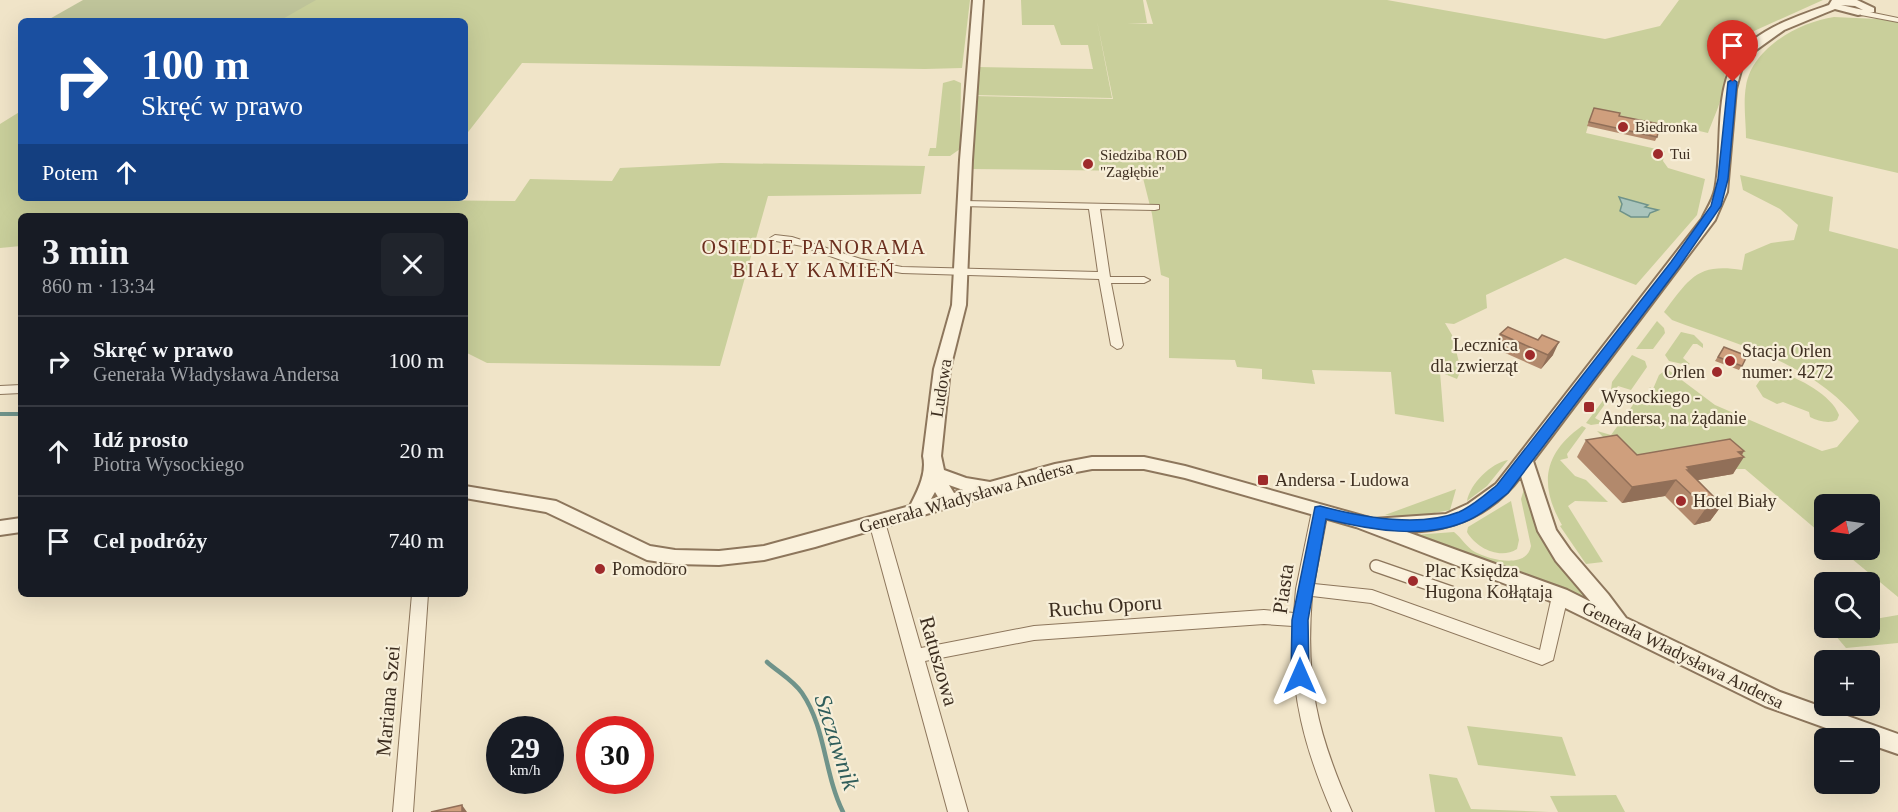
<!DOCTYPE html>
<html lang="pl">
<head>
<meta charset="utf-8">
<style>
	body { margin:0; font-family:"Times New Roman",serif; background:#20242c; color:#f1f3f6; height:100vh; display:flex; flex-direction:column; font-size:22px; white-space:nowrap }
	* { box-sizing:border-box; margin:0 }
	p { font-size:20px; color:#9ea1a6 }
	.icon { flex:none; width:33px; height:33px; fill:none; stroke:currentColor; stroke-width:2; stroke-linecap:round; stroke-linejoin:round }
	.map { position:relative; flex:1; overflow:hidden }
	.drawer { position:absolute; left:18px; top:213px; width:450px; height:384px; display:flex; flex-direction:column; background:#171b24; border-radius:9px; box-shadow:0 6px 24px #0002 }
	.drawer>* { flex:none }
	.guide { position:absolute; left:18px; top:18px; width:450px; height:183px; border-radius:9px; box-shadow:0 6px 24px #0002; background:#1a4fa0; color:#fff; overflow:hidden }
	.needle { width:39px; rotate:257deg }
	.controls { position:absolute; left:1814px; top:494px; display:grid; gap:12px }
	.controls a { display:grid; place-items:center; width:66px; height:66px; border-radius:9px; background:#171b24; box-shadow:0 6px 24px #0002; font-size:30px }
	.speed { position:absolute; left:486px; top:716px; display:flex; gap:12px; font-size:30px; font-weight:700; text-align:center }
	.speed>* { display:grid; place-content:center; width:78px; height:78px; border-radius:50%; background:#171b24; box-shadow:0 6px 24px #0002; line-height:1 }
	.speed small { font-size:15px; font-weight:400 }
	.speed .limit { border:9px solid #d22; background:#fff; color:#111 }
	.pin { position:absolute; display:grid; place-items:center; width:51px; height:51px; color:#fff; margin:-62px -26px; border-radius:50% 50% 50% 0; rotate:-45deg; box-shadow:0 0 6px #0007 }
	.pin .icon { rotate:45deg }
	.me { position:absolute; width:66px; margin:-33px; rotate:0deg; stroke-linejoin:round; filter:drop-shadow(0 0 4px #0008) }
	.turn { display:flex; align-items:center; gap:21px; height:126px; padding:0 24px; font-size:27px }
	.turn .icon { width:78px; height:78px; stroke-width:2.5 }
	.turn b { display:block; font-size:42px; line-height:51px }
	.then { display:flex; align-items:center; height:57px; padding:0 24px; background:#0003; gap:12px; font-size:22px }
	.round { display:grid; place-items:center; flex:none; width:63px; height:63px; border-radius:9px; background:#20242c }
	.summary { display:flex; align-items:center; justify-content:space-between; height:102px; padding:0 24px }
	h1 { font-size:36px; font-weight:700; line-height:45px }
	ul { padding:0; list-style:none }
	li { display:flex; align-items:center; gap:18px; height:90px; padding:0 24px; border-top:2px solid #363941 }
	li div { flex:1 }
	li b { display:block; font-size:22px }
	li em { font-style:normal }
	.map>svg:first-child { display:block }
</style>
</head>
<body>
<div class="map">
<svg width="1898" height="812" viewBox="0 0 1898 812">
	<rect width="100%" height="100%" fill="#f0e4c8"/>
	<!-- green -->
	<path fill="#c9cf9b" d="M207,0h763l-8,68 -37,1 -403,-6 -57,73v-115h-294z
		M1021,0h122l4,23h-20l26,1 -7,-24h241l218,39 55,-13 19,-26h144l-69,31 -21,14 -10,20c7,20 -8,49 -15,68l-48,-11 -2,6 -66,-16 -6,21 79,18 -2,10 5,7 37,11 -8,36 -61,70 -71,-27 -79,37 1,13 -33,16 -9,-1 7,12 9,35 -4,9 -17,-7 4,50 -49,-8 -4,-42 -79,-2 3,14 -53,-5v-10l-25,-2 -2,-7 -66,-2v-80l-8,-3 -9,-61 -10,-40 -4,-3 -166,-2 2,-73 139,3 -16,-78 15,77 -138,-3 3,-28 116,2 -5,-24h-27l-7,-20h-32z
		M1834,17l44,2 20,3v151l-152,-35c0,-16 -3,-35 0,-52 6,-38 53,-64 88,-69z
		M954,80l7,3 -1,66 -10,7h-22l2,-8h6l7,-65z
		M21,111v87h395l-1,2 100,1 15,-22 82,2 8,-13 101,-5 204,3 -4,28 -153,2 -48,170 -233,-3 -22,-11v-136h-444v30l-21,2v-124z
		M1740,175l93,22 -4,34 69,18v348l-58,-48h29v-45h-45v32l-79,-67h-109l-39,-38 14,4 24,-33 7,-2 9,4 5,-8 -8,-5 2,-4 3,2 6,-14 8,-6 48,36 107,46 15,-4 22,-26c-45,-58 -121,-76 -187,-101l-8,-8c26,-34 33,-49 78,-42l3,-16 26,-11 23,-3 4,-15 -18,-16 -37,-19z
		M1657,321l7,7 1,5 -12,16h-17z
		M1681,332l13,3 9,9v4l-6,-4h-4l-10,14 7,6 -3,1 -18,-4 -4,-6z
		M1632,355l13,6 2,6 -16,23 -13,-4 -23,32 9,5 -13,2 -5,-2 25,-33 1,-8z
		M1775,372c20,3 57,23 64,43l-2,5c-8,4 -19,1 -27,-3l-1,-5 -26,-10 -6,2 -14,-7 -7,-11 8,-12z
		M1582,426l4,2 -19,26 1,4 -8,2 15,16 11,4 22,22 -33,-1 -7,5 35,56 -17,2 -26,-38 2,-1c-23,-40 -19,-71 20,-99z
		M1508,460l-21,26 -20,15c3,-17 24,-38 41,-41z
		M1456,489l-6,21 -36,7 -29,-2z
		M1524,489l12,37 54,75 -53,-22 -123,-44 40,-3c8,6 12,15 21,20 15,8 52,17 56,-6l-10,-47z
		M1511,501l8,39 -2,9c-17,11 -41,-1 -50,-17l1,-5z
		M1898,615v28l-52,5 -11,-13 14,-8h20v-7z
		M1467,726l95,11 14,39 -98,-11z
		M1429,774l28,4 14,31 78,3h-114z
		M1616,795l9,17h-67l-8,-16z"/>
	<!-- cemetery -->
	<path fill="#bfc49a" d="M83,0h233l-37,21h-233z"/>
	<!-- water -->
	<path fill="#a9c4bc" stroke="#6f938a" stroke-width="1.5" d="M1619,197l29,8 -3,2 13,3 -8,3 -2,4h-17l-11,-6 2,-7z"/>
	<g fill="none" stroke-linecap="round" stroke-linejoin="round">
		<!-- stream-far1 -->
		<path stroke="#6f938a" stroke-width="4" d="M0,414h21"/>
		<!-- stream -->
		<path stroke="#6f938a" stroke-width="4.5" d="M767,662c11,10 26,18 35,31 24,35 22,81 41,119"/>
		<defs>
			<path id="pedestrian" d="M1376,566l75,26"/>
			<path id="minor" d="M1864,11l34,7v4l-37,-7 -1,-2z
				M963,201l196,4v4l-4,1 -55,-1 10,68h34l6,3 -6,3h-33l12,62 -2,3 -4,1 -6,-4 -12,-66 -197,-6 -47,-8 -53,-19 -31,-6 -1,-2 5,-3 17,2 69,22 41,8 196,5 -9,-63 -130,-3 -1,-2z
				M21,385v8l-21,1v-8z
				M1320,505l5,2 3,4 -14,73 58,6 168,60 12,-54 2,-5 6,-1 6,1 2,5 -15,64 -11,5 -171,-62 -59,-7c-7,87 5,137 40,216h-20c-27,-63 -42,-117 -39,-186l-29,-2 -230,16 -109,21 43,151h-20l-79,-290 3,-4h10l3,4 36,126 113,-22 230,-16 30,3 2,-24 16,-78 3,-4z
				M412,594h16l-15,218h-20z"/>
			<path id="tertiary" d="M973,0h10l-11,160 -6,145 -16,64 -9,87 3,14 22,8 24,4 65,-18 37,-7h52l41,9 188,53 73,-5 22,-10 28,-20 206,-265c4,-9 11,-19 13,-29 8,-39 -1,-91 18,-127 17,-32 64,-47 96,-58l3,-5h25l17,8v4l-16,3 -23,-6 -10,4 -41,17 -35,25 -6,8 -7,26 -9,103 -12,28 -182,241 23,69 14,20 38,44 18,24 154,74 118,42v20l-29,-10v-6h-15l-89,-32 -212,-104 -197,-75 -171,-49 -41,-9h-52l-37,7 -240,71 -51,13 -45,5 -44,-1 -28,-4 -101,-48 -81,-14v-12l91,15 94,45 25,4 44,1 45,-5 146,-40c8,-16 17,-33 13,-50l11,-87 18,-64 8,-145zM1841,5l14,1 8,4zM1521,476l17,55 18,30 35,41 -24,-12 -160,-58c47,-1 86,-18 114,-56zM949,485l14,5 -9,3zM935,492l3,5 -7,2z
				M21,518v14l-21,3v-14z"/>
		</defs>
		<!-- pedestrian casing -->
		<use href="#pedestrian" stroke="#8d765c" stroke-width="14"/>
		<!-- minor casing -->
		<use href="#minor" stroke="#8d765c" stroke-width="2"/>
		<!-- tertiary casing -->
		<use href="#tertiary" stroke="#8d765c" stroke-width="4"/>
		<!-- pedestrian -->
		<use href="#pedestrian" stroke="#faf1dc" stroke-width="11"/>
		<!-- minor -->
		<use href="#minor" fill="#faf1dc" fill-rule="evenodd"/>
		<!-- tertiary -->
		<use href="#tertiary" fill="#faf1dc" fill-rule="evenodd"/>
	</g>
	<!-- wall -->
	<path fill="#b2896c" d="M1594,108l25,8 38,21 -2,4 -68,-15z
		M1500,334l53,21 -12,14 -47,-21z
		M1724,347l23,9 -8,14 -24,-9z
		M1586,440l51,15 107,-4 -11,23 -35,6 24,25 -12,16 -16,4 -29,-29 -43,7 -45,-46z"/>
	<!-- shaded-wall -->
	<path fill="#916f58" d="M1559,342l-6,13 -12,14 7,-14z
		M1744,451l-5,7 5,-1 -11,17 -52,9 6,-16z
		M1676,480l-11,16 -43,7 10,-16z
		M1722,505l-12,16 -16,4 12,-17z
		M462,805l5,7h-5z"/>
	<!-- building -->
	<path fill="#cf9f7d" stroke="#916f58" stroke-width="1.5" d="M1594,108l26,5 -1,3 41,8 -3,13 -68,-15z
		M1508,327l30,13 4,-5 17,7 -11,13 -48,-21z
		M1724,347l23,9 -5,10 -24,-9z
		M1617,435l20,20 93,-16 14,12 -6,1 6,5 -57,10 3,3h-3l35,35 -16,3 -30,-28 -44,7 -46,-47z
		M462,805v7h-31z"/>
	<!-- route -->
	<path fill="#1a73e8" stroke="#114b97" stroke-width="1.5" d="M1733,79l4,3 -9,97 -7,27 -42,61 -171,226c-13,10 -24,20 -39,27 -42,20 -99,10 -143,-1l-18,101 1,56 -3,6 -6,2 -6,-2 -3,-6 1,-56 23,-113 5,-1c41,11 98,22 139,6 14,-6 26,-17 38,-27l174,-223 40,-56 7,-27 10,-97z"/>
	<!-- markers -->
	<g fill="#9e2a2b" stroke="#f7eed8" stroke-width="2">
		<circle cx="1623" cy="127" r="6"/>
		<circle cx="1658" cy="154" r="6"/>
		<circle cx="1088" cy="164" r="6"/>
		<circle cx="1530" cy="355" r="6"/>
		<circle cx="1730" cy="361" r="6"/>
		<circle cx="1717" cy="372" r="6"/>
		<rect x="1583" y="401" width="12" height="12" rx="3"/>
		<rect x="1257" y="474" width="12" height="12" rx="3"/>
		<circle cx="1681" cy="501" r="6"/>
		<circle cx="600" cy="569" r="6"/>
		<circle cx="1413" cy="581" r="6"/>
	</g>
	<g text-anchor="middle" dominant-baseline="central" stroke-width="4.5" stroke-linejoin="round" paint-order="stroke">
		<!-- far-poi labels -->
		<g font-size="15" fill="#3d2e20" stroke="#f7eed8" text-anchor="start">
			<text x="1635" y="127">Biedronka</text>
			<text x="1670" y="154">Tui</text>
			<text x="1100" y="155">Siedziba ROD<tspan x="1100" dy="17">"Zagłębie"</tspan></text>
		</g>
		<!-- poi labels -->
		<g font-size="18" fill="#3d2e20" stroke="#f7eed8" text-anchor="start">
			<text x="1518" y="345" text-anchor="end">Lecznica<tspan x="1518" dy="21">dla zwierząt</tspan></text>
			<text x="1742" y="351">Stacja Orlen<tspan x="1742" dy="21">numer: 4272</tspan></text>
			<text x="1705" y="372" text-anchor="end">Orlen</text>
			<text x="1601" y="397">Wysockiego -<tspan x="1601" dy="21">Andersa, na żądanie</tspan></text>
			<text x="1275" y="480">Andersa - Ludowa</text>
			<text x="1693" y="501">Hotel Biały</text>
			<text x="612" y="569">Pomodoro</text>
			<text x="1425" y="571">Plac Księdza<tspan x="1425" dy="21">Hugona Kołłątaja</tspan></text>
		</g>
		<!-- street labels -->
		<g font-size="18" fill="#3d2e20" stroke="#f7eed8">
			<text transform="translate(941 388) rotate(-81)">Ludowa</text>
			<text transform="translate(966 497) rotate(-16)">Generała Władysława Andersa</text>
			<text transform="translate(1683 655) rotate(26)">Generała Władysława Andersa</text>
		</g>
		<!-- neighbourhood labels -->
		<g font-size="20" letter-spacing="1.5" fill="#6b2e1e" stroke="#f7eed8">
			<text x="814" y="247">OSIEDLE PANORAMA<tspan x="814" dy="23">BIAŁY KAMIEŃ</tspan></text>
		</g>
		<!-- near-street labels -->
		<g font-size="21" fill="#3d2e20" stroke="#f7eed8">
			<text transform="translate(1283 589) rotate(-82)">Piasta</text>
			<text transform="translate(1105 606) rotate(-4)">Ruchu Oporu</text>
			<text transform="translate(939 661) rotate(74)">Ratuszowa</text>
			<text transform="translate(388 701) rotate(-85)">Mariana Szei</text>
		</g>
		<!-- near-water labels -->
		<g font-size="24" font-style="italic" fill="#2f5d5a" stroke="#f7eed8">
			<text transform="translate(837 742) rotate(72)">Szczawnik</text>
		</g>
	</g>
</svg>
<div class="controls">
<a><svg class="needle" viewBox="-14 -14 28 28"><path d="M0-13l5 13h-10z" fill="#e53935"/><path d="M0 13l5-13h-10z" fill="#9ea1a6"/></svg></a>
<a><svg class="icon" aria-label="search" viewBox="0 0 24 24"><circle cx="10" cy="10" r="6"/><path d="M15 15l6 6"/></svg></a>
<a>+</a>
<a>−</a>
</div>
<div class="speed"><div>29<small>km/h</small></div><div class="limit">30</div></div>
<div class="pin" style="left:1733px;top:82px;background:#d93025"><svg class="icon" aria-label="arrive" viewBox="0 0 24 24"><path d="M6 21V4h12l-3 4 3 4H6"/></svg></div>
<svg class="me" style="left:1300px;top:676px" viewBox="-20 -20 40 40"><path d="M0-17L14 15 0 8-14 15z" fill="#1a73e8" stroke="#fff" stroke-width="4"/></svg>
<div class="guide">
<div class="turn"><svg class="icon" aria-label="right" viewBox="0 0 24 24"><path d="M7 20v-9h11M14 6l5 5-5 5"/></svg><div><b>100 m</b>Skręć w prawo</div></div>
<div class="then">Potem<svg class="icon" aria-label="ahead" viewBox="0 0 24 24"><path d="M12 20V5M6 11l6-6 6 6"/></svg></div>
</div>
<section class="drawer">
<div class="summary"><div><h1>3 min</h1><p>860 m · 13:34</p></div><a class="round"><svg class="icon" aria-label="close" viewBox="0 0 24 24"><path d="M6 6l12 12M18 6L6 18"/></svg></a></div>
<ul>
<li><svg class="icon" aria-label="right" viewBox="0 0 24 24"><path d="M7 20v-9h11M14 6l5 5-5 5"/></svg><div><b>Skręć w prawo</b><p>Generała Władysława Andersa</p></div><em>100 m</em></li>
<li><svg class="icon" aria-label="ahead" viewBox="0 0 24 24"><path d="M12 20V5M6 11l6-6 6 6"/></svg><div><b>Idź prosto</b><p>Piotra Wysockiego</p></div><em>20 m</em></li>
<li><svg class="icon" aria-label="arrive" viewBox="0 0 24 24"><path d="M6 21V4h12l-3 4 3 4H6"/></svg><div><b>Cel podróży</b></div><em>740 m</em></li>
</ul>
</section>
</div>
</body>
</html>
